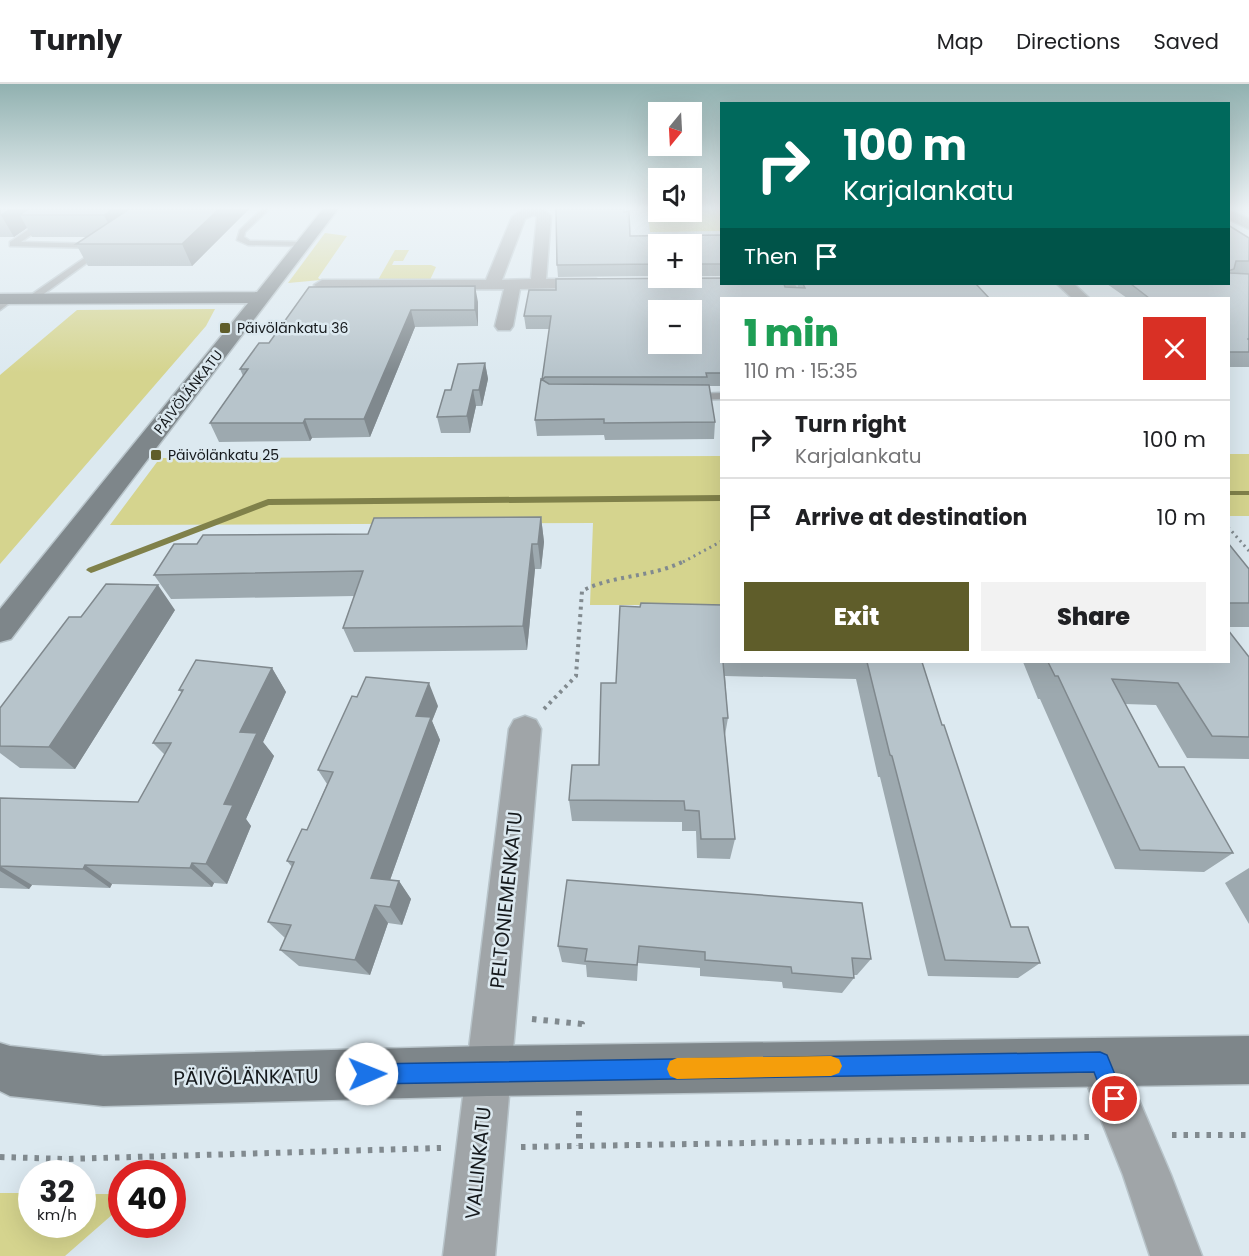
<!DOCTYPE html>
<html lang="en">
<head>
<meta charset="utf-8">
<style>
	body { margin:0; font-family:Poppins,sans-serif; background:#f2f2f2; color:#202124; height:100vh; display:flex; flex-direction:column; font-size:22px; white-space:nowrap }
	* { box-sizing:border-box; margin:0 }
	p { font-size:20px; color:#757577 }
	.icon { flex:none; width:33px; height:33px; fill:none; stroke:currentColor; stroke-width:2; stroke-linecap:round; stroke-linejoin:round }
	.map { position:relative; flex:1; overflow:hidden }
	.sheet { position:absolute; left:720px; top:213px; width:510px; height:366px; display:flex; flex-direction:column; background:#fff; border-radius:0px; box-shadow:0 6px 24px #0002 }
	.sheet>* { flex:none }
	.guide { position:absolute; left:720px; top:18px; width:510px; height:183px; border-radius:0px; box-shadow:0 6px 24px #0002; background:#00695c; color:#fff; overflow:hidden }
	.needle { width:39px; rotate:198deg }
	.controls { position:absolute; left:648px; top:18px; display:grid; gap:12px }
	.controls a { display:grid; place-items:center; width:54px; height:54px; border-radius:0px; background:#fff; box-shadow:0 6px 24px #0002; font-size:30px }
	.speed { position:absolute; left:18px; top:1076px; display:flex; gap:12px; font-size:30px; font-weight:700; text-align:center }
	.speed>* { display:grid; place-content:center; width:78px; height:78px; border-radius:50%; background:#fff; box-shadow:0 6px 24px #0002; line-height:1 }
	.speed small { font-size:15px; font-weight:400 }
	.speed .limit { border:9px solid #d22; background:#fff; color:#111 }
	.pin { position:absolute; display:grid; place-items:center; width:51px; height:51px; color:#fff; margin:-26px; border:3px solid #fff; border-radius:50%; box-shadow:0 2px 6px #0007 }
	.me { position:absolute; width:66px; margin:-33px; rotate:89deg; stroke-linejoin:round; filter:drop-shadow(0 0 4px #0008) }
	.turn { display:flex; align-items:center; gap:21px; height:126px; padding:0 24px; font-size:27px }
	.turn .icon { width:78px; height:78px; stroke-width:2.5 }
	.turn b { display:block; font-size:42px; line-height:51px }
	.then { display:flex; align-items:center; height:57px; padding:0 24px; background:#0003; gap:12px; font-size:22px }
	.round { display:grid; place-items:center; flex:none; width:63px; height:63px; border-radius:0px; background:#f2f2f2 }
	.headline { display:flex; align-items:center; justify-content:space-between; height:102px; padding:0 24px }
	h1 { font-size:36px; font-weight:800; line-height:45px; color:#1e9e55 }
	.action { display:flex; gap:12px; margin-top:auto; padding:12px 24px }
	.action a { flex:1; height:69px; border-radius:0px; background:#5f5d2a; color:#fff; font-size:24px; font-weight:800; line-height:69px; text-align:center }
	.action a+a { background:#f2f2f2; color:#202124 }
	ul { padding:0; list-style:none }
	li { display:flex; align-items:center; gap:18px; height:78px; padding:0 24px; border-top:2px solid #e0e0e0 }
	li div { flex:1 }
	li b { display:block; font-size:22px }
	li em { font-style:normal }
	header { display:flex; align-items:center; gap:36px; box-sizing:border-box; height:84px; padding:0 30px; background:#fff; border-bottom:2px solid #e0e0e0 }
	header strong { font-size:28px }
	nav { display:flex; gap:33px; margin-inline-start:auto; font-size:21px }
	.map>svg:first-child { display:block }
</style>
</head>
<body>
<header>
<strong>Turnly</strong>
<nav><a>Map</a><a>Directions</a><a>Saved</a></nav>
</header>
<div class="map">
<svg width="1249" height="1172" viewBox="0 0 1249 1172">
	<rect width="100%" height="100%" fill="#dce9f0"/>
	<!-- green -->
	<path fill="#d5d48e" d="M647,125h11v3l63,-3v22l-71,1z
		M325,149l22,3 -29,42 3,2 -33,3z
		M395,166h14l-6,11h-9l-2,4h39l5,2 -6,13h-52z
		M215,225l-9,17 -206,238v-189l77,-65z
		M1229,370h20v62h-20z
		M721,372v149h-131l3,-82 -483,2 50,-67z
		M0,1109h31l1,31h50l1,-30h38v13l-56,49h-65z"/>
	<g fill="none" stroke-linecap="round" stroke-linejoin="round">
		<!-- stream -->
		<path fill="#80814a" fill-rule="evenodd" d="M1228,407h21v4h-21z
			M722,411v6l-453,4 -175,67 -3,1 -5,-3 2,-2 180,-69z"/>
		<defs>
			<path id="lane" d="M59,125h8l-46,33 77,2 8,5 -72,52h-6v-4l71,-49 -89,-2v-4z
				M262,125h7l-24,23 -1,5 6,4 54,1 3,4 -59,-1 -11,-5 3,-10z
				M8,213l7,2 -15,11v-7z
				M722,309v6l-30,1 -5,-3 5,-3z"/>
			<path id="street" d="M523,125h20l8,7 -5,63h50l6,2 2,3 -2,3 -82,2 -7,37 -3,4h-12l-3,-4 9,-37 -182,1 -8,-5 8,-5h164l26,-63zM534,131l3,2 -6,62 -29,1 23,-61z
				M1228,125l21,10v10l-21,-10z
				M779,200h16l6,14h-16z
				M1057,200h17l15,14h-17z
				M525,632l11,4 5,9 -46,527h-52l66,-527 5,-9z
				M1100,956l16,6 55,129 31,81h-52l-27,-81 -45,-113 6,-16z"/>
			<path id="secondary" d="M323,125h15l-327,430 -11,3v-33l248,-306 -248,1v-10l257,-2z
				M1249,952v48l-762,12 -384,10 -93,-10 -10,-5v-48l10,3 93,10 384,-10z"/>
		</defs>
		<!-- lane casing -->
		<use href="#lane" stroke="#b8c4ca" stroke-width="3"/>
		<!-- street casing -->
		<use href="#street" stroke="#b8c4ca" stroke-width="3"/>
		<!-- secondary casing -->
		<use href="#secondary" stroke="#b8c4ca" stroke-width="3"/>
		<!-- path-far2 -->
		<path stroke="#818a8f" stroke-width="3" stroke-dasharray="2 4" stroke-linecap="butt" d="M1228,443l21,24
			M683,478l39,-21"/>
		<!-- path-far1 -->
		<path stroke="#818a8f" stroke-width="4" stroke-dasharray="3 4.5" stroke-linecap="butt" d="M544,625l32,-33 6,-85c32,-17 71,-13 104,-31"/>
		<!-- path -->
		<path stroke="#818a8f" stroke-width="6" stroke-dasharray="4.5 7" stroke-linecap="butt" d="M532,935l50,5v5
			M579,1027v35
			M1172,1051h77
			M521,1063l568,-10
			M0,1073l65,2 376,-11"/>
		<!-- lane -->
		<use href="#lane" fill="#a0a5a8" fill-rule="evenodd"/>
		<!-- street -->
		<use href="#street" fill="#a0a5a8" fill-rule="evenodd"/>
		<!-- secondary -->
		<use href="#secondary" fill="#7e868a" fill-rule="evenodd"/>
	</g>
	<!-- wall -->
	<path fill="#9da9af" d="M0,125h249l-57,57h-104l-12,-22 11,-7h-55l-5,-9 -13,9h-14z
		M1228,141l21,13v36h-10h10v93h-21v-69h-101l-20,-14h121z
		M722,151v41h-30v-32h-34v32l-100,1 -1,-12 73,-29z
		M797,200h179l13,14h-267v88h-13l6,36 -1,17 -109,1 -1,-5 -67,1 -2,-16 15,-91h-24l-2,-13 261,-29h13z
		M309,203l169,15v24l-63,1 -45,110 -58,1 -2,3 -91,1 -9,-19 33,-47 -3,-7 29,-26z
		M485,279l3,16 -6,27h-6l-6,27h-29l-4,-16 14,-27z
		M541,433l3,25 -3,27h-6l-8,81 -173,2 -11,-24 11,-32 -183,3 -17,-24 43,-31 171,-10z
		M1228,459l21,26v58h-21z
		M175,526l-100,159 -55,-1 -20,-15v-45l81,-91z
		M1249,573v102l-62,-1 -31,-53 -31,-1 34,63 74,86 -29,19 -89,-3 -75,-170h-2l-15,-37h205z
		M722,578h200l20,63 69,202 29,36 -22,15 -90,-2 -48,-199h-2l-22,-98 -131,-3 3,42 -3,17 10,104 -5,20 -33,-1 -1,-27h-14v-9l-110,-1 -3,-21 30,-35 17,-82z
		M272,584l14,24 -23,50 11,14 -28,63 5,7 -24,58 -13,-1 -2,4 -100,-3 -2,4 -78,-3 -3,4 -29,-1v-90l138,4 27,-47 -12,-12 29,-50 -3,-3z
		M438,622l-6,15 8,19 -50,140 9,1 12,18 -9,26 -14,-2 -18,52 -71,-9 -19,-16 5,-12 -17,-16 24,-55 -5,-6 20,-31 20,-46 -9,-14z
		M1249,784v56l-24,-41z
		M567,796l304,79 -14,16h-3v3l-12,15 -59,-5 -1,-6 -82,-6v-8l-62,-5 -1,18 -50,-4 -1,-12 -24,-3 -4,-16z"/>
	<!-- shaded-wall -->
	<path fill="#80898e" d="M10,125h45l-35,6 7,13 -13,9 -13,-22z
		M113,125h41l-39,28 -11,-22z
		M219,125h30l-57,57 -10,-22z
		M475,202l3,16v24l-3,-16z
		M411,226l4,17 -45,110 -6,-18z
		M485,279l3,16 -6,27 -3,-16z
		M473,306l3,16 -6,27 -3,-17z
		M305,335l7,19 -2,3 -7,-18z
		M541,433l3,25 -3,27 -3,-25z
		M532,460l3,25 -8,81 -4,-24z
		M158,501l17,25 -100,159 -26,-22z
		M272,584l14,24 -23,50 11,14 -28,63 5,7 -24,58 -21,-20 18,-60 16,-72z
		M429,599l9,23 -6,15 8,19 -56,157 -13,-19 45,-162z
		M192,779l22,20 -2,4 -22,-19z
		M85,781l27,19 -2,4 -27,-19z
		M0,782l32,19 -3,4 -29,-18z
		M399,797l12,18 -9,26 -12,-18z
		M375,821l13,18 -18,52 -15,-15z"/>
	<!-- building -->
	<path fill="#b7c4cb" stroke="#80898e" stroke-width="1.5" fill-rule="evenodd" d="M0,125h10l-9,6h-1z
		M28,125h85l-9,6h-84z
		M129,125h90l-37,35h-106z
		M556,125h68v3l5,-1 1,25 92,-1v29h-30v-20h-34v20l-101,1z
		M1228,141l21,13v23h-13l-2,8 -6,2z
		M1228,187l2,2 19,1v64l-1,1 1,1v12h-21v-54h-79l-18,-14h97z
		M722,194v6h62l1,3 20,1 -2,-4h173l13,14h-267v75h-16l1,4h-162l-3,3 9,-64h-27l5,-26h27v-11zM658,226h34v34h-34z
		M475,202v24h-64l-47,109h-59l-2,4h-93l38,-54h-8l19,-26h10l40,-56z
		M485,279l-6,27h-6l-6,26 -30,1 8,-27h6l7,-26z
		M541,295l8,5 160,1 6,37 -111,1v-4l-69,1z
		M541,433l-3,27h-6l-9,82 -180,2 20,-57 -209,4 20,-31h23l6,-9 165,-1 6,-16z
		M1228,459l21,26v34h-21z
		M106,500l52,1 -109,162 -49,-1v-38l69,-91h12z
		M641,519l81,2v57h1l5,56h-5l12,121h-34l-2,-28 -14,-1 -1,-9 -115,-1 3,-35h27l2,-82h15l4,-77 20,1z
		M1228,546l21,27v80l-37,-1 -34,-53 -66,-4 47,88h25l49,86 -93,-3 -82,-174h-3l-7,-14h180z
		M196,576l76,8 -32,64 17,1 -33,71 9,1 -27,59 -14,-1 -2,5 -105,-3 -2,4 -83,-3v-68l138,4 33,-59h-18l30,-53h-4z
		M867,578h55l20,63h2l67,202h17l12,36 -95,-3 -53,-204 -2,-1z
		M366,593l63,6 -13,33 15,1 -60,161 28,3 -9,26 -15,-2 -20,55 -75,-10 11,-25 -23,-3 26,-60 -7,-1 15,-32 5,1 26,-58 -15,-2 34,-74 5,1z
		M567,796l295,23 9,56 -19,-1 2,20 -62,-5 -1,-6 -86,-7v-8l-66,-6 -2,19 -52,-4 2,-12 -29,-3z"/>
	<!-- sky -->
	<linearGradient id="sky" x2="0" y2="1"><stop stop-color="#91b1b0"/><stop offset="0.43" stop-color="#eff5f8"/><stop offset="1" stop-color="#eff5f8" stop-opacity="0"/></linearGradient>
	<rect width="1249" height="289" fill="url(#sky)"/>
	<!-- route -->
	<path fill="#1a73e8" stroke="#114b97" stroke-width="1.5" d="M1100,968l7,3 18,44 -3,7 -7,3 -8,-3 -13,-34 -727,12 -7,-3 -3,-7 3,-7 7,-3z"/>
	<!-- slow -->
	<path fill="#f59e0b" d="M831,972l8,3 3,7 -3,7 -8,3 -154,3 -7,-3 -3,-7 3,-8 7,-3z"/>
	<!-- markers -->
	<g fill="#5f5d2a" stroke="#dce9f0" stroke-width="2">
		<rect x="219" y="238" width="12" height="12" rx="3"/>
		<rect x="150" y="365" width="12" height="12" rx="3"/>
	</g>
	<g text-anchor="middle" dominant-baseline="central" stroke-width="5" stroke-linejoin="round" paint-order="stroke">
		<!-- far-poi labels -->
		<g font-size="14" fill="#15191c" stroke="#dce9f0" text-anchor="start">
			<text x="237" y="244">Päivölänkatu 36</text>
			<text x="168" y="371">Päivölänkatu 25</text>
		</g>
		<!-- far-street labels -->
		<g font-size="14" fill="#15191c" stroke="#dce9f0">
			<text transform="translate(188 308) rotate(-52)">PÄIVÖLÄNKATU</text>
		</g>
		<!-- near-street labels -->
		<g font-size="20" fill="#15191c" stroke="#dce9f0">
			<text transform="translate(506 816) rotate(-84)">PELTONIEMENKATU</text>
			<text transform="translate(246 993) rotate(-1)">PÄIVÖLÄNKATU</text>
			<text transform="translate(478 1079) rotate(-84)">VALLINKATU</text>
		</g>
	</g>
</svg>
<div class="controls">
<a><svg class="needle" viewBox="-14 -14 28 28"><path d="M0-13l5 13h-10z" fill="#e53935"/><path d="M0 13l5-13h-10z" fill="#757577"/></svg></a>
<a><svg class="icon" aria-label="sound" viewBox="0 0 24 24"><path d="M4 9h4l5-4v14l-5-4H4zM17 9q2 3 0 6"/></svg></a>
<a>+</a>
<a>−</a>
</div>
<div class="speed"><div>32<small>km/h</small></div><div class="limit">40</div></div>
<div class="pin" style="left:1115px;top:1015px;background:#d93025"><svg class="icon" aria-label="arrive" viewBox="0 0 24 24"><path d="M6 21V4h12l-3 4 3 4H6"/></svg></div>
<svg class="me" style="left:367px;top:990px" viewBox="-20 -20 40 40"><circle r="19" fill="#fff"/><path d="M0-13L10 11 0 6-10 11z" fill="#1a73e8"/></svg>
<div class="guide">
<div class="turn"><svg class="icon" aria-label="right" viewBox="0 0 24 24"><path d="M7 20v-9h11M14 6l5 5-5 5"/></svg><div><b>100 m</b>Karjalankatu</div></div>
<div class="then">Then<svg class="icon" aria-label="arrive" viewBox="0 0 24 24"><path d="M6 21V4h12l-3 4 3 4H6"/></svg></div>
</div>
<section class="sheet">
<div class="headline"><div><h1>1 min</h1><p>110 m · 15:35</p></div><a class="round" style="background:#d93025;color:#fff"><svg class="icon" aria-label="close" viewBox="0 0 24 24"><path d="M6 6l12 12M18 6L6 18"/></svg></a></div>
<ul>
<li><svg class="icon" aria-label="right" viewBox="0 0 24 24"><path d="M7 20v-9h11M14 6l5 5-5 5"/></svg><div><b>Turn right</b><p>Karjalankatu</p></div><em>100 m</em></li>
<li><svg class="icon" aria-label="arrive" viewBox="0 0 24 24"><path d="M6 21V4h12l-3 4 3 4H6"/></svg><div><b>Arrive at destination</b></div><em>10 m</em></li>
</ul>
<div class="action"><a>Exit</a><a>Share</a></div>
</section>
</div>
</body>
</html>
